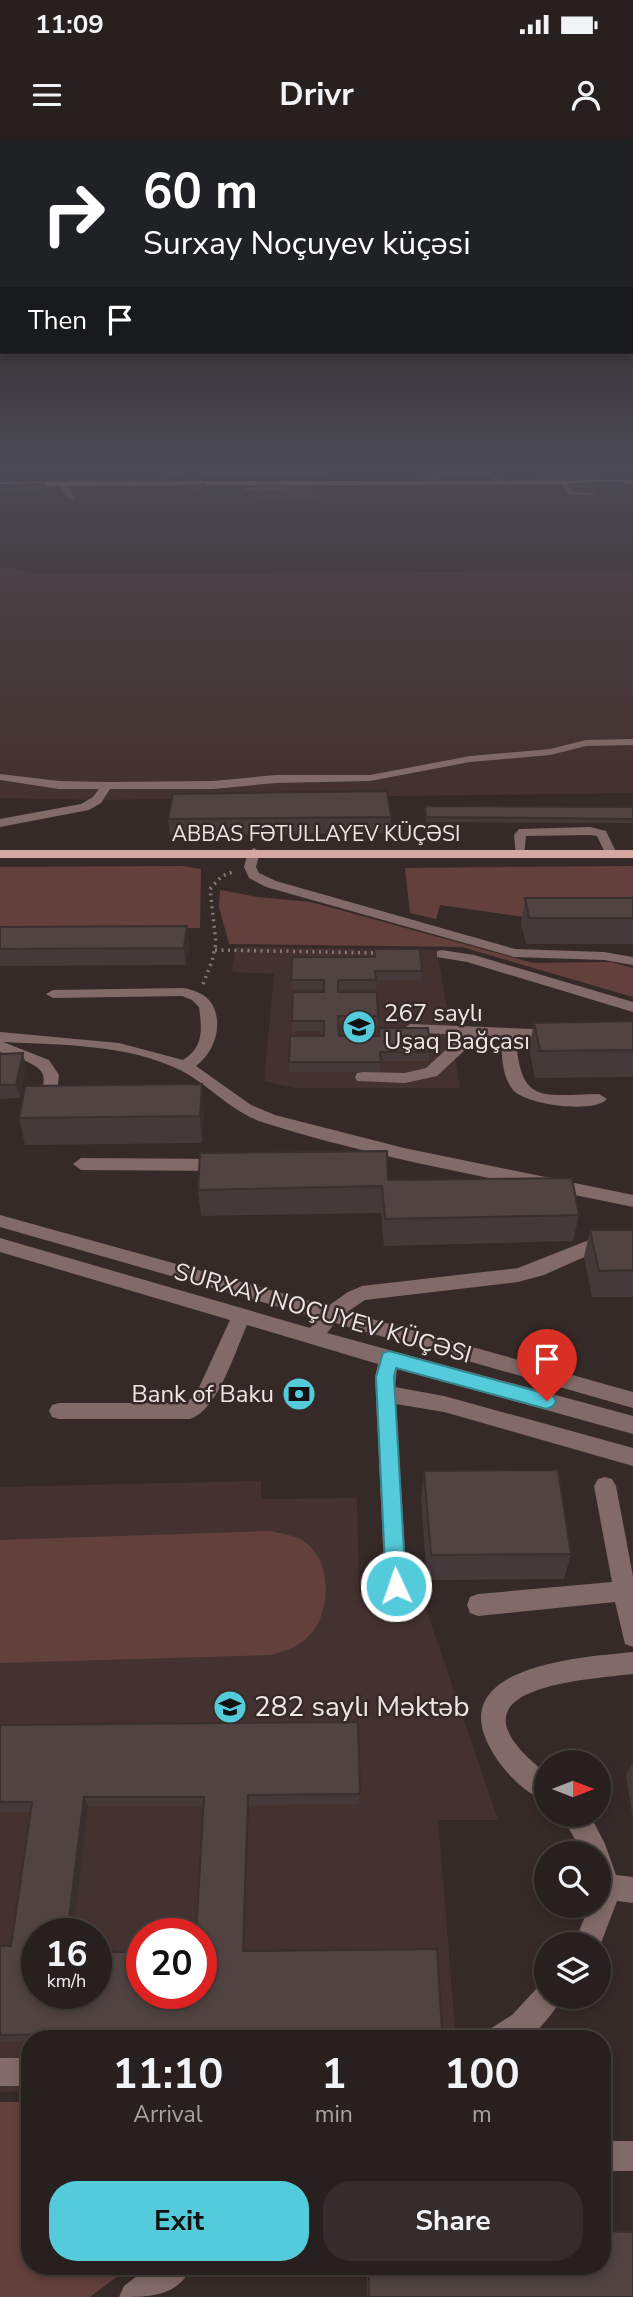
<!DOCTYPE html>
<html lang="en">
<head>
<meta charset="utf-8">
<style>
	body { margin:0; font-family:"Nunito Sans",sans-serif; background:#342d2b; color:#f1f3f6; height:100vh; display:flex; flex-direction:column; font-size:26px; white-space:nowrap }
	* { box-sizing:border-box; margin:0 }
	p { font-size:23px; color:#a5a3a4 }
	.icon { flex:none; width:38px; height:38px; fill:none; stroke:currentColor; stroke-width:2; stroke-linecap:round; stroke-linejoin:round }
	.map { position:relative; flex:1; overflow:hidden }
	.drawer { position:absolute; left:21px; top:1890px; width:590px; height:245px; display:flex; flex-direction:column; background:#28201e; border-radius:28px; box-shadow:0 4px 10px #0003,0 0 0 2px #443e3c }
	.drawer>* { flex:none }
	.hud { position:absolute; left:0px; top:0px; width:634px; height:214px; box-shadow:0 4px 10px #0003,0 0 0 2px #443e3c; background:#202124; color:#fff; overflow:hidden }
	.needle { width:46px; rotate:90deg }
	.controls { position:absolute; left:534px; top:1610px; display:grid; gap:14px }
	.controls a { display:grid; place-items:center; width:77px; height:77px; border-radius:50%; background:#28201e; box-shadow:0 4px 10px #0003,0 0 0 2px #443e3c; font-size:35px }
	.speed { position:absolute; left:21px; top:1778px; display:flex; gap:14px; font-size:35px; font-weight:700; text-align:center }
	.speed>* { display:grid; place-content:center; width:91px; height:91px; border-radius:50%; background:#28201e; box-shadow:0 4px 10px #0003,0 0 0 2px #443e3c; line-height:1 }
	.speed small { font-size:18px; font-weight:400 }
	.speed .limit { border:10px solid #d22; background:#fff; color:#111 }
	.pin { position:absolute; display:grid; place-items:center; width:60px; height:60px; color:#fff; margin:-72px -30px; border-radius:50% 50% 50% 0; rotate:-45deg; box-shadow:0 0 7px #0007 }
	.pin .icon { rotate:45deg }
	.me { position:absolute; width:77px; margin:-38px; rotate:357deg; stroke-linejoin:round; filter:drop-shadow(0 0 5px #0008) }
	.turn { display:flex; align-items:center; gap:24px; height:147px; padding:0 28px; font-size:32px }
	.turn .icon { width:91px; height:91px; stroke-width:2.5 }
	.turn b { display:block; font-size:49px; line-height:60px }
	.then { display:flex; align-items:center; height:66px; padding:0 28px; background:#0003; gap:14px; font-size:26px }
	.eta { display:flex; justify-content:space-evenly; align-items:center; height:119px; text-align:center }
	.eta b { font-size:42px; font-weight:700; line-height:49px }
	.action { display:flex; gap:14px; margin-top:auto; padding:14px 28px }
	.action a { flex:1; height:80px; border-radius:28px; background:#53cbda; color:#111; font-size:28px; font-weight:700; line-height:80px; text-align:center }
	.action a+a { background:#342d2b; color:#f1f3f6 }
	.status { display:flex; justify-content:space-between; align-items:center; height:49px; padding:0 35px; background:#28201e; direction:ltr }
	.status svg { height:19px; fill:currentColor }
	header { display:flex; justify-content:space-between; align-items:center; height:91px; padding:0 28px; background:#28201e; font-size:32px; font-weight:700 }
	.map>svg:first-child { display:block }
</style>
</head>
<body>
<div class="status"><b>11:09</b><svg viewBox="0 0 49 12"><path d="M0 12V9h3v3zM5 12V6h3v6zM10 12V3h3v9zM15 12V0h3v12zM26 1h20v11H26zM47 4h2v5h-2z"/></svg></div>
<header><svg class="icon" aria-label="menu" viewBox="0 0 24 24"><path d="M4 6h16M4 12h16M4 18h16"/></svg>Drivr<svg class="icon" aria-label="person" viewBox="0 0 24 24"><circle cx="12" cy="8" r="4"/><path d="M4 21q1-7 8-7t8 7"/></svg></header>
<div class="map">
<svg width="633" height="2157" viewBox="0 0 633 2157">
	<rect width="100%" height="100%" fill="#362a28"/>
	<!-- built -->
	<path fill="#443230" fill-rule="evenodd" d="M0,426l35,8 598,-3v222l-536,7 -97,-2z
		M236,807l201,3 23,138h-166l-30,-7 10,-107 -42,-2z
		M261,1341v18l96,-1 2,94 62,2 77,226h-60l18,219h-426v52l-30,1v-605zM37,1794h59v59h-59zM142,1794h59v59h-59z"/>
	<!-- green -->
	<path fill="#63403c" d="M256,346h58l1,3h6v9h-66z
		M182,726l19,3 -1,59 -200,4v-65z
		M633,726v51h-109l-84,-12 -4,14 -26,-6 -5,-45z
		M220,750l37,7 54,5 222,61 78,-1 22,6v29l-171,-50 -233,-3 -10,-37z
		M271,1391c9,3 23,4 31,9 31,19 30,72 7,96 -11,11 -24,15 -38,19l-271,8v-123z
		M0,1962h30v164h101l-41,31h-90z"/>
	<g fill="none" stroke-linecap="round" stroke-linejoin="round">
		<!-- path -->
		<path stroke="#837877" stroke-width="3.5" stroke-dasharray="2 4.5" stroke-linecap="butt" d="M215,810l163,3
			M203,844l9,-23 4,-18 -6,-54 12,-13 13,-5"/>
		<!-- minor -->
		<path fill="#816a67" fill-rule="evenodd" d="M127,326h16l41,8 -4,2z
			M194,326h8l2,5h120l4,2 -4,2h-122z
			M392,326h13l22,6 -4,2z
			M440,330h49l11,8 -7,2 -6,-6h-46l-3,6h-6l1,-8z
			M563,340l10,11 23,2 -4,2h-24l-9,-13z
			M61,342h6l8,17h-6l-7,-6z
			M286,346l-3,4 -60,2 -4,-2 4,-2z
			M633,599v6l-47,1 -36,9 -80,7 -100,19 -94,2 -63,6h-103l-9,14 -12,7 -89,17v-8l81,-15 12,-7 6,-8h-40l-59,-9v-6l59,7 48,1 106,-1 63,-6h94l100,-19 80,-7 36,-9z
			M590,687l16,4 11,23 -2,3h-8l-10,-21 -7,-1 -64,1 -2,20h-8l-2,-21 5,-6z
			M254,708l6,4 -4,15 3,6 17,8 239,68 89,3 29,5v8l-29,-5 -90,-3 -248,-70 -17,-9 -5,-11 4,-15z
			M442,810l32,5 159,47v10l-166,-50 -30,-5v-6z
			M183,848c11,2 23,6 29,16 12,21 2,49 -16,62l55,39 24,10 129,33 229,47v12c-123,-26 -248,-46 -368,-84 -33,-10 -54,-37 -85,-53 -53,-26 -119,-25 -177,-28l46,18 10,15 -2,18 11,3 2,4 -8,5 -16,-3c-8,-13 0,-15 -3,-27 -3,-12 -32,-19 -43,-23v-20l119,11 64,17c21,-13 19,-31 16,-53l-7,-7 -10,-4 -129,2 -7,-4 7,-4z
			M410,884l148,6 3,3 -8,5 -37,-1c4,68 25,58 83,57l8,5c-13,15 -81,6 -94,-9 -12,-15 -11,-36 -12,-54h-21l-43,40 -32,7 -48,-2 -2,-4 2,-4 6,-1 42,1 21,-5 36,-33 -57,-3 -2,-3z
			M81,1018l141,1 8,6 -8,6 -141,-1 -8,-6z
			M0,1075l328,91 20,-14 14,-6 156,-18 71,-28 44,-3v14l-42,3 -47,21 -26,7 -153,18 -18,12 286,80v16l-298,-85 -8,10 306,83v18l-236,-65 -2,18 49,9 189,52v18l-189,-54 -48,-8 11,182 -3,7 -8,3 -8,-3 -3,-7 -10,-209 3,-13 -131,-39c-12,26 -29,85 -57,94h-131l-7,-2 -3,-6 3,-6 7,-2h127l10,-9 34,-74 -230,-68v-14l310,90 8,-10 -318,-91z
			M605,1337l7,2 4,7 17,90v71l-8,-3 -10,-42 -137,14 -8,-3 -3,-8 3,-8 8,-3 134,-12 -18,-96 4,-7z
			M633,1512v22c-64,7 -193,16 -87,99v29c-24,-11 -45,-33 -57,-56 -42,-81 94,-89 144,-94z
			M561,1675h29l15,29 11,31 17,2v26l-16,-2 -19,50v-7h-24l15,-38h9v-53h-15z
			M546,1844v13h16c-4,10 -26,39 -37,42 -11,3 -27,0 -39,0l4,-10 22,-14 26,-28z
			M0,1918h30v28h-30z
			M602,2001h31v30h-31z
			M150,2126h42c-14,31 -42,31 -73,31l5,-11z"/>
		<!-- major -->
		<path fill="#d4a7a1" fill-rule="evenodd" d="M633,340v4l-633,2v-4z
			M0,710h633v8h-633z"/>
	</g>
	<!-- wall -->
	<path fill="#453a39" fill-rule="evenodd" d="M203,326h12v6h-12z
		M257,326h8v6h-9z
		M265,326h54v1l-54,3z
		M427,326h72l-1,2 -70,1z
		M537,326h96v7l-94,1 -2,-4z
		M571,344l54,3 -1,3h-1v5h-22l-2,-4h-27l-2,-3z
		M0,345l44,3 -2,6 -11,2h-31z
		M205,348l41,3 -1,4 -62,-1 -1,-4z
		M425,666l208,1v16l-207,-1z
		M391,677l-1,16 -220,2 -2,-16z
		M525,758h108v46h-107l-5,-20z
		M187,786l2,17 -3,22 -186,1v-39z
		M374,809l48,22 -1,9h-45v9h-38v3l40,24v10h-39v10h39l1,-8 51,24 -1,9h-48l-1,11h-91l1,-36h34l-1,-5h-31l1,-39h31v-3h-32v-32h82z
		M633,881v56l-98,1 -6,-29 5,-26z
		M0,914l26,13 -6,31 -20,1z
		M204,971l-2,32 -177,2 -6,-27z
		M388,1040l191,35 -6,26 -189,5 -3,-33 -180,3 -3,-26z
		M590,1090h43v67h-41l-8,-40z
		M424,1331l147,83 -7,25 -137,1 -6,-83z
		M0,1585l360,69 -1,10 -110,1 -5,146 198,80 -2,7 -410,1v2l-30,1v-96h11l19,-134h-30zM88,1666h115l-2,187h-164v-59h36z
		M633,1621v58l-7,-44z
		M367,2126h235l31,31h-266z"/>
	<!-- shaded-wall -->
	<path fill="#382f2e" d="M44,344v4l-2,6 -11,2v-3z
		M187,786l2,17 -3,22 -2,-17z
		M23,913l3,14 -6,31 -4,-13z
		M202,944l2,27 -2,32 -2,-27z
		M248,1655l1,10 -5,154 -1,-8z
		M84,1657l4,9 -15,128h-6z"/>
	<!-- building -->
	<path fill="#504342" stroke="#382f2e" stroke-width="2" fill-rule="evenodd" d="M203,326h12l-1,2h-11z
		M257,326h8l-1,2h-8z
		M537,326h96v4h-94z
		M622,342l3,5h-4l2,4h-22l-2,-3h-26l-2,-4z
		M44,344l-2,6 -11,3h-31v-8z
		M205,344l-1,4h41v4l-63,-2 1,-4z
		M387,651l4,26 -223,2 5,-25z
		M425,666l208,1v12l-207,-2z
		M525,758h108v20h-104z
		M187,786l-3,22 -184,1v-22z
		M374,809h46l2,22h-47l1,9h-38v12h39l1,24h-40l1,20h40v-8h49l2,24h-50l1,10h-92l1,-26h34v-15h-32l1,-29h31v-12h-33l1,-23h83z
		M633,881v29l-93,1 -6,-28z
		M23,913l-7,32h-16v-31z
		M202,944l-2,32 -181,2 6,-32z
		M387,1011l1,29 184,-2 7,37 -194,4 -3,-33 -184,4 2,-37z
		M590,1090h43v40l-34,1z
		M558,1330l13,84 -140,1 -7,-84z
		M358,1582l2,72 -112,1 -5,156 194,-2 5,82 -442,4v-89h11l21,-144h-32v-77zM84,1657h120l-8,137h5v59h-59v-41h-46v41h-59v-59h30z
		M602,2091l31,1v65h-264v-31h233z"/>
	<!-- sky -->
	<linearGradient id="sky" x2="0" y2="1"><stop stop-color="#1e1716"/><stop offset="0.52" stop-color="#4c4a53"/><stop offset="1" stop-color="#4c4a53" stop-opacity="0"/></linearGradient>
	<rect width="633" height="628" fill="url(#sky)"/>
	<!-- route -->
	<path fill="#53cbda" stroke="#36848e" stroke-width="2" d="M389,1211l158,43 6,2 3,5 -3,5 -6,3 -151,-41 -2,9 12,209 -3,7 -7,3 -7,-3 -3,-7 -10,-209 7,-24z"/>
	<!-- icons -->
	<defs>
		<symbol id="school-disc" viewBox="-11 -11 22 22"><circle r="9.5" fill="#53cbda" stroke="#362a28"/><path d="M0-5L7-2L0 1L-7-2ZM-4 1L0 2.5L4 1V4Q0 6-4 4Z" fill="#111"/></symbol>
		<symbol id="bank-disc" viewBox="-11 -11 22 22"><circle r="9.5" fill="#53cbda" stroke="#362a28"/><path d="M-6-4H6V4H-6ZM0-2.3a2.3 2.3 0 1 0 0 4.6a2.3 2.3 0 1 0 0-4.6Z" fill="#111"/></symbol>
	</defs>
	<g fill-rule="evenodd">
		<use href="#school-disc" x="340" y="868" width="38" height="38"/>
		<use href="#bank-disc" x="280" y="1235" width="38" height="38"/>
		<use href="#school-disc" x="211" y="1548" width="38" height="38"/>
	</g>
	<g text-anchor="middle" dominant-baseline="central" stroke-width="5" stroke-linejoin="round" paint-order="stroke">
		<!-- far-street labels -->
		<g font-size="21" fill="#eee5e4" stroke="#362a28">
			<text x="316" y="694">ABBAS FƏTULLAYEV KÜÇƏSI</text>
		</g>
		<!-- poi labels -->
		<g font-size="24" fill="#eee5e4" stroke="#362a28" text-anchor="start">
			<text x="384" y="873">267 saylı<tspan x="384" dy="28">Uşaq Bağçası</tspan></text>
			<text x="274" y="1254" text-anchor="end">Bank of Baku</text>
		</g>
		<!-- street labels -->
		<g font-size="24" fill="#eee5e4" stroke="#362a28">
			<text transform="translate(323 1173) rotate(16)">SURXAY NOÇUYEV KÜÇƏSI</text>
		</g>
		<!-- near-poi labels -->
		<g font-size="28" fill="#eee5e4" stroke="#362a28" text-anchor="start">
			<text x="254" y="1567">282 saylı Məktəb</text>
		</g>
	</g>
</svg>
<div class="controls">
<a><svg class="needle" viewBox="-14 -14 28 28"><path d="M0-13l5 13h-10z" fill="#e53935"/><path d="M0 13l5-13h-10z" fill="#a5a3a4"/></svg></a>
<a><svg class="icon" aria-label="search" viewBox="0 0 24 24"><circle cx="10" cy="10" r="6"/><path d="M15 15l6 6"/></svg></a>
<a><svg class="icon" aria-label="layers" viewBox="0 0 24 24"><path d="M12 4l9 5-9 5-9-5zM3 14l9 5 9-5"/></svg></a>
</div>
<div class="speed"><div>16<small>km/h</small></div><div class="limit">20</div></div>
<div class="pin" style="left:547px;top:1261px;background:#d93025"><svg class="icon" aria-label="arrive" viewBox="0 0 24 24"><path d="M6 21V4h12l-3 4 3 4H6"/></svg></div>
<svg class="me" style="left:396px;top:1446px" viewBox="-20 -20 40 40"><circle r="17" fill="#53cbda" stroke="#fff" stroke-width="3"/><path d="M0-11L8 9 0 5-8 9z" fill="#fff"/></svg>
<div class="hud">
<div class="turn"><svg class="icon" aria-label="right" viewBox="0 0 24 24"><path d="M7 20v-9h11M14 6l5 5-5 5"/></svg><div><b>60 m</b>Surxay Noçuyev küçəsi</div></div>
<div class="then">Then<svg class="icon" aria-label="arrive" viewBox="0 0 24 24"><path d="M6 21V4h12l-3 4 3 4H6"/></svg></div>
</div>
<section class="drawer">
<div class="eta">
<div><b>11:10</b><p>Arrival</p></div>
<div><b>1</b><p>min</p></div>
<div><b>100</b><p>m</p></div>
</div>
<div class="action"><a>Exit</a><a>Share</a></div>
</section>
</div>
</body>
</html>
